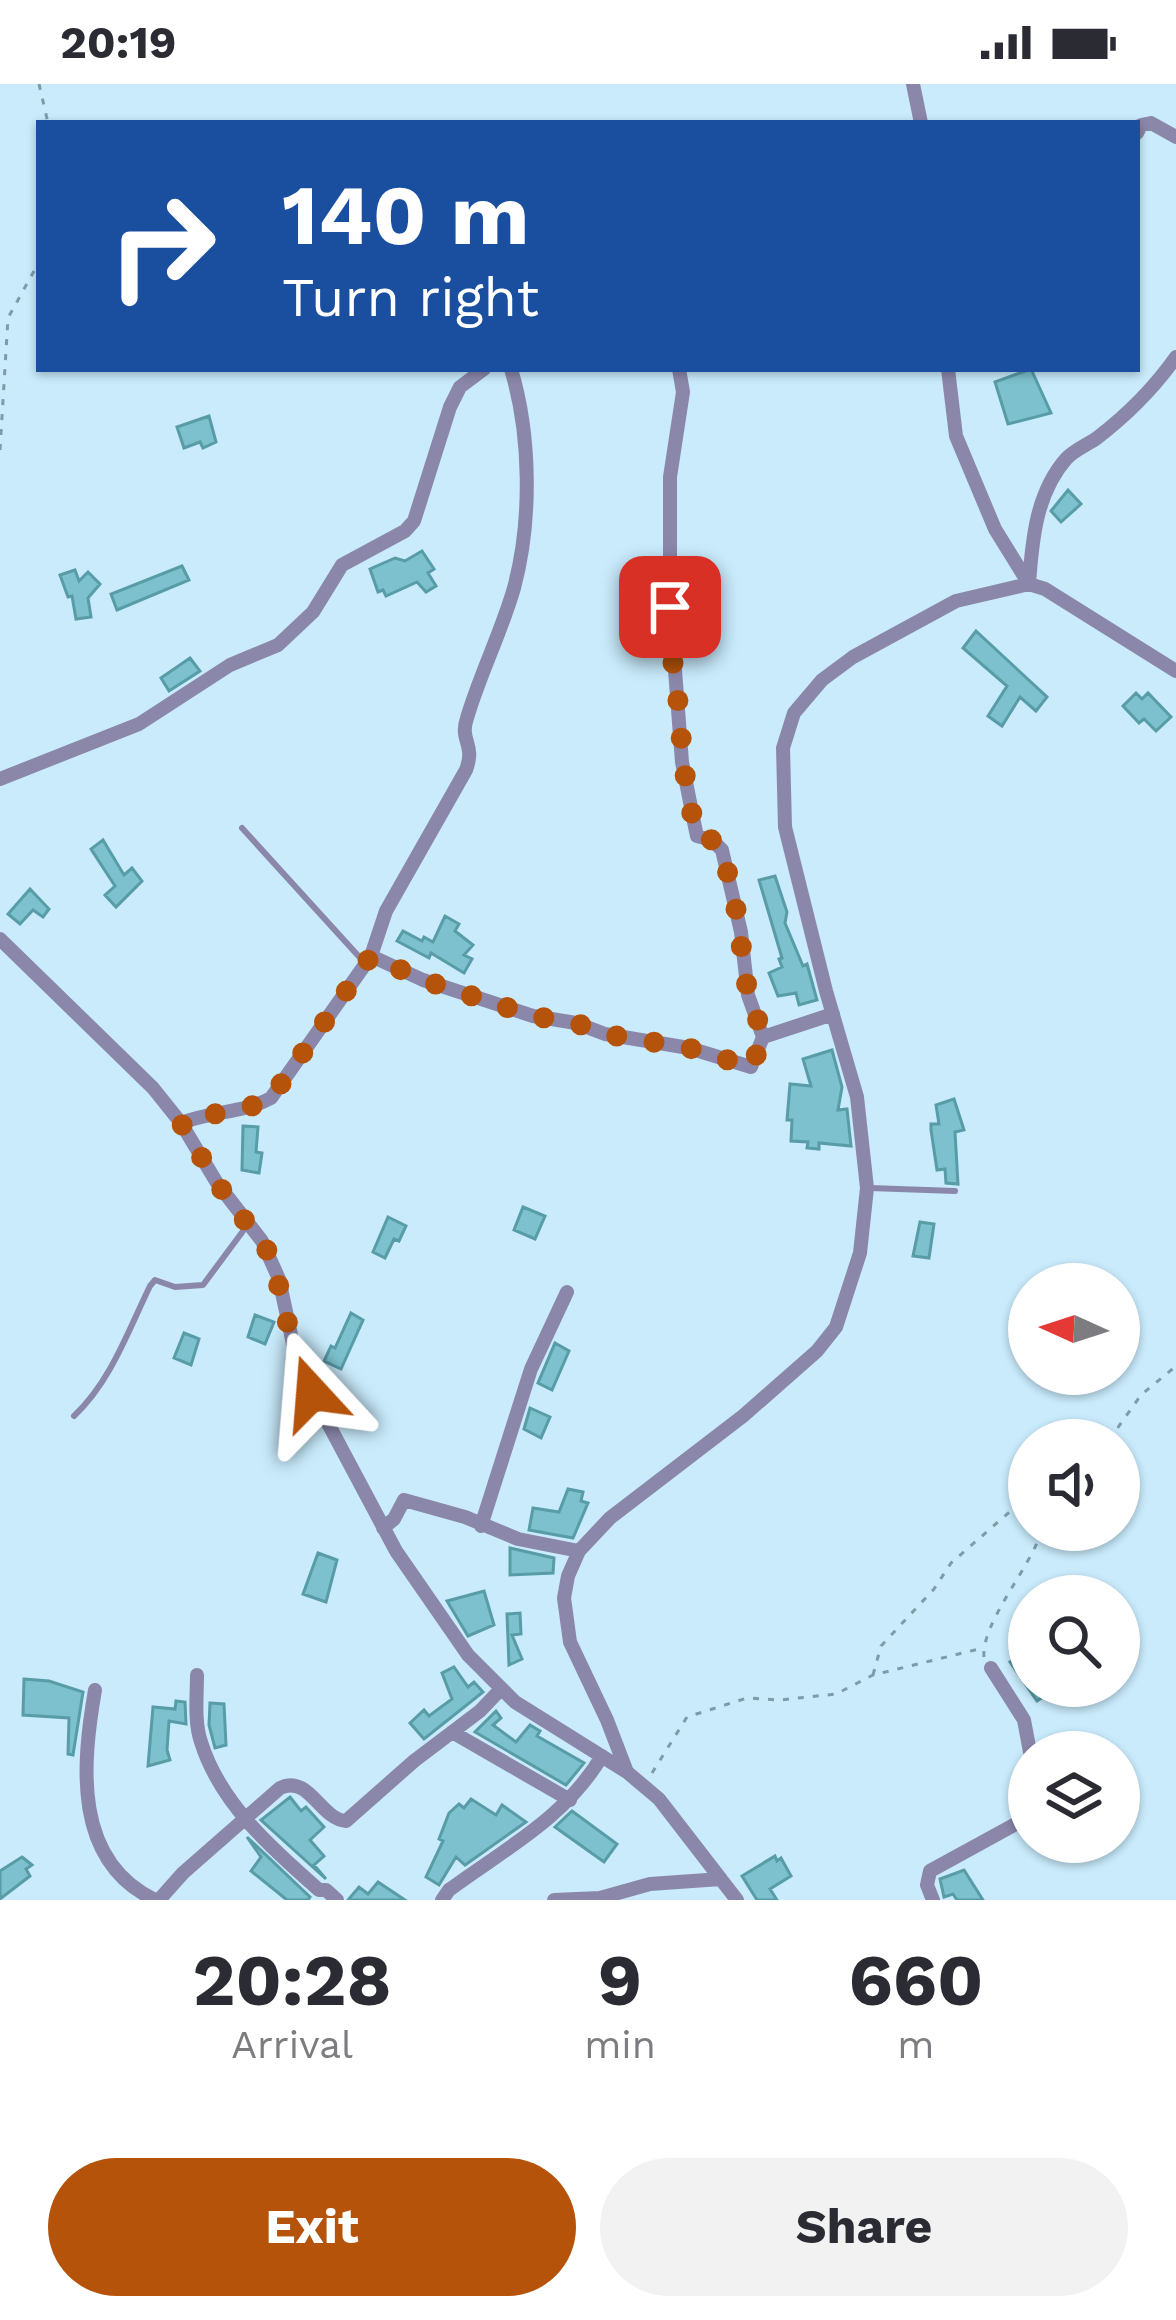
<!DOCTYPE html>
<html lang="en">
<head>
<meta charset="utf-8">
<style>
	body { margin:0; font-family:"Work Sans",sans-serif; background:#f2f2f3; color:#2b2b33; height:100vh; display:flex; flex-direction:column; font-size:45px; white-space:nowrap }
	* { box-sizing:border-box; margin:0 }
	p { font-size:39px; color:#7c7c81 }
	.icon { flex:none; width:66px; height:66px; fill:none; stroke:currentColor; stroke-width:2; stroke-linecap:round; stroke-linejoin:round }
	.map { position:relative; height:1816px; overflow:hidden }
	.drawer { display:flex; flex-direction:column; background:#fff; flex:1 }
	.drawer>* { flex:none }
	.guide { position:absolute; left:36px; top:36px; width:1104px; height:252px; border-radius:0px; box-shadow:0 3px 9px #0004; background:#1a4fa0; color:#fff; overflow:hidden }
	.needle { width:78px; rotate:273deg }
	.controls { position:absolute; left:1008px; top:1179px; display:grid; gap:24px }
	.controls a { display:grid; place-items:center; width:132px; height:132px; border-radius:50%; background:#fff; box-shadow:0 3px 9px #0004; font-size:60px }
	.pin { position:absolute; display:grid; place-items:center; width:102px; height:102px; color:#fff; margin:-51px; border-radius:24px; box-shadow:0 6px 18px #0006 }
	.me { position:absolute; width:132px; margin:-66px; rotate:341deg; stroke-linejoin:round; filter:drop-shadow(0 0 9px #0008) }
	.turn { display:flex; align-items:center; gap:42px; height:252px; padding:0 48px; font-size:54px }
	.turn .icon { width:156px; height:156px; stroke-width:2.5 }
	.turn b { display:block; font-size:84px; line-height:102px }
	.eta { display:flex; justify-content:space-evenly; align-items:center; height:204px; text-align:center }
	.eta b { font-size:72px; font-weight:700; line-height:84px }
	.action { display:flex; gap:24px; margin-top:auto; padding:24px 48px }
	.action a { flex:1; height:138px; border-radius:72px; background:#b45309; color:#fff; font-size:48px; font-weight:700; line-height:138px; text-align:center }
	.action a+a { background:#f2f2f3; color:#2b2b33 }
	.status { display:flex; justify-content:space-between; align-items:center; height:84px; padding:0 60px; background:#fff; direction:ltr }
	.status svg { height:33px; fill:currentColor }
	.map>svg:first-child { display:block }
</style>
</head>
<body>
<div class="status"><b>20:19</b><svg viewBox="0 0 49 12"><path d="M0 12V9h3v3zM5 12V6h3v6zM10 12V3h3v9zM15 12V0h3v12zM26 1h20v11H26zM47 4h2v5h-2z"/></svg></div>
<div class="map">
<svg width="1176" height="1816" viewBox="0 0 1176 1816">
	<rect width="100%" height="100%" fill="#c9ebfc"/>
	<!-- building -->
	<path fill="#7cc1cd" stroke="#589ca8" stroke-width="3" d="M1031,285l20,44 -43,11 -13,-42z
		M209,332l7,26 -13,6 -3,-6 -16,6 -7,-21z
		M1068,406l13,14 -20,18 -10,-11z
		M422,467l12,18 -6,4 8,13 -10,6 -9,-10 -31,14 -3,-6 -5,2 -8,-23 25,-11 10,3z
		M182,482l7,14 -72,30 -6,-16z
		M75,486l4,11 9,-9 12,12 -12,14 3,19 -15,2 -4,-23 -4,1 -8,-22z
		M976,547l71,66 -11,14 -16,-14 -18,29 -14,-10 19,-30 -44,-38z
		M190,574l10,13 -31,20 -8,-13z
		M1136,609l6,6 6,-6 23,24 -15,14 -12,-12 -5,4 -16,-17z
		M103,756l21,35 8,-7 10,13 -26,26 -11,-12 10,-9 -24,-37z
		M775,792l12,36 -2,11 18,43 4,-2 10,36 -18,5 -3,-12 -18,3 -9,-23 13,-6 -3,-8 3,-1 -23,-78z
		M30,805l19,20 -6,8 -10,-7 -13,14 -12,-10z
		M445,832l14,8 -4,7 18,14 -9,10 8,4 -8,14 -33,-20 -2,5 -32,-17 6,-10 19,10 2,-4 9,5z
		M832,966l10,37 -4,23 9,-1 4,37 -32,-3v6l-12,-1 1,-6 -17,-1 1,-21h-5l3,-36 21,2 -8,-27z
		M954,1015l10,31 -9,2 3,52 -12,-1 -1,-14 -8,1 -6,-40v-6h8l-3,-19z
		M243,1042l15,1 -2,25 6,1 -3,20 -17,-3z
		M523,1123l22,9 -10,23 -21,-9z
		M388,1133l18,9 -7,15 -5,-2 -9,19 -12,-6z
		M920,1138l14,2 -5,34 -16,-2z
		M351,1229l12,7 -22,49 -17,-8 7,-15 4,2z
		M255,1231l19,7 -9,22 -17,-7z
		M184,1249l15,6 -8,26 -17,-7z
		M555,1259l14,8 -17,39 -14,-7z
		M530,1324l20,9 -9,21 -17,-9z
		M568,1405l15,3 -2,9 7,2 -15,35 -44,-8 4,-22 26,4z
		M510,1464l44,10 -1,15 -43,2z
		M318,1469l19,7 -11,42 -23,-8z
		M484,1507l10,34 -26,11 -21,-35z
		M520,1529l1,21 -9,1 10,24 -13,6 -2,-51z
		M1022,1571l7,13v18h31l-23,15 -27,-39z
		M454,1583l14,20 6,-5 9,10 -59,47 -14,-16 14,-13 5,6 23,-17 -10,-26z
		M24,1595l25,2 34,11 -10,63 -5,-1 1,-36 -46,-3z
		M176,1617l9,1 1,22 -17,-3 -2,29 3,10 -22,6 5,-59 22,2z
		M210,1619l14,1 2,41 -11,3 -6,-23z
		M496,1627l5,7 -8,7 23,17 14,-17 10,6 -3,5 47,27 -18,22 -91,-53z
		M290,1713l11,14 5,-4 18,20 -14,13 14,16 -10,9 12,14 -65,-59z
		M471,1715l25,16 6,-10 24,17 -61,43 -9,-8 -17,28 -13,-8 17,-36 -4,-2 10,-26 10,-9 5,4z
		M572,1727l45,33 -13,18 -49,-35z
		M247,1753l63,60 -2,3h-21l-36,-29 10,-14z
		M775,1772l2,5 4,-3 10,18 -21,13 7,11h-20l-15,-24z
		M22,1773l10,8 -6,4 4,7 -30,23v-28z
		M964,1786l19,30h-26l-4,-6 -9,3 -4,-18z
		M378,1798l27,18h-57l11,-13 9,7z"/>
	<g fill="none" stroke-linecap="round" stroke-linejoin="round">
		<!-- path -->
		<path stroke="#7e9ba9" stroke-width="3" stroke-dasharray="6 9" stroke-linecap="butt" d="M39,0l9,39
			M0,366l8,-132 31,-56
			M1109,1356l32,-45 35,-29
			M984,1573c-3,-34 47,-90 58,-127
			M873,1591l8,-29 53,-57 17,-26 78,-68
			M652,1689l35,-56 60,-19 33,2 56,-6 37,-19 110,-27"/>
		<!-- service -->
		<path stroke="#8b87ab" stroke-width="6" d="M242,744l121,133
			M870,1104l85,3
			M74,1332c37,-35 54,-85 76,-130l5,-6 20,7 28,-2 43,-58"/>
		<!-- minor -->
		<path stroke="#8b87ab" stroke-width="14" d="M913,0l8,39
			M1137,49l4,-8 10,-2 25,14
			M679,285l4,23 -13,85v130l-6,24 11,39 7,92 13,65 2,9 15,4 10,10 19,82 7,63 15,42
			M948,285l8,67 39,93 34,55
			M1029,500c3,-43 7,-91 37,-125 8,-9 21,-14 31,-21 30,-23 57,-50 79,-81
			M0,695l139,-55 91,-59 48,-20 35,-33 29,-47 63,-34 9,-10 36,-114 10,-20 24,-18
			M0,855l153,149 28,35 36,60 45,58 17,38 19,88 98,184 72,104 47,47 112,70
			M371,872l52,24 110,36 43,7 29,11 84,14 62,19 12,-30 70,-23
			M181,1039c30,-12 63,-10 90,-25l100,-142 15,-45 80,-141c10,-27 -7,-28 1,-52 13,-44 34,-85 47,-130 18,-67 17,-153 -3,-219
			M481,1442l50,-157 36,-77
			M383,1444l11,-9 10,-19 61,17 53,22 61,12
			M991,1584l33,52 6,32
			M197,1591c0,21 -3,47 4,67 19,61 70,106 118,148h7l11,10
			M95,1606c-13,75 -22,171 60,210
			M452,1648l118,68
			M159,1816l24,-27 97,-85c29,-14 40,31 66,33l68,-60 66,-50 20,-21
			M442,1816l7,-10c57,-42 116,-72 153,-134
			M554,1816l46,-2 50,-14 71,-5
			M737,1816l-78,-101 -32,-27 -20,-52 -37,-78 -6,-44 4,-22 11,-25 31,-33 133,-102 74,-65 19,-24 24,-74 7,-65 -10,-91 -31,-106 -41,-164 -2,-79 11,-35 28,-33 31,-23 103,-56 73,-17 16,5 131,82
			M933,1816l-6,-15 3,-14 95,-52 -2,-31 6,-28"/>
	</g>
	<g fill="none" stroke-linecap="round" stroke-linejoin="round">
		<!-- route -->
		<path stroke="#b45309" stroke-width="21" stroke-dasharray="0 37.8" d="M312,1309l-14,-26 -26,-110 -55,-74 -36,-60c30,-12 63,-10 90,-25l100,-142 52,24 110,36 43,7 29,11 84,14 62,19 13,-30 -16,-43 -13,-92 -13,-52 -10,-10 -14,-4c-16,-51 -16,-102 -22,-154 -3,-30 -13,-44 -6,-75"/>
	</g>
</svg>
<div class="controls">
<a><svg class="needle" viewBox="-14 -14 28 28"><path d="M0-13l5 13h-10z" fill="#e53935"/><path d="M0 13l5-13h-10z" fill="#7c7c81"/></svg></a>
<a><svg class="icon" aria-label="sound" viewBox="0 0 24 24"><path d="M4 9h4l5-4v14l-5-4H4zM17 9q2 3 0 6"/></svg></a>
<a><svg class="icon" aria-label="search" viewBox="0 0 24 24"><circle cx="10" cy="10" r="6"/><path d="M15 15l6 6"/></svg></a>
<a><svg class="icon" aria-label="layers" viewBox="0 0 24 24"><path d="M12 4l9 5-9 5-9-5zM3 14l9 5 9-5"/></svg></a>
</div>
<div class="pin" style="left:670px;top:523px;background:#d93025"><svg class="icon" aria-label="arrive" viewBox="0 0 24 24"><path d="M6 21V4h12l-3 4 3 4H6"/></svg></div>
<svg class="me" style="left:312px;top:1309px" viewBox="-20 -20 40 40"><path d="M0-17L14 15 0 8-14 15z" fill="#b45309" stroke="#fff" stroke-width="4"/></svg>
<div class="guide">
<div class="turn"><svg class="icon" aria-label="right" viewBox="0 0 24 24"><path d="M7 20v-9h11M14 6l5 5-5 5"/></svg><div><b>140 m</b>Turn right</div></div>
</div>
</div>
<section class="drawer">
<div class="eta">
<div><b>20:28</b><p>Arrival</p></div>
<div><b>9</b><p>min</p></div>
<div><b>660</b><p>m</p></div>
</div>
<div class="action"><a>Exit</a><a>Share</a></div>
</section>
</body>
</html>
